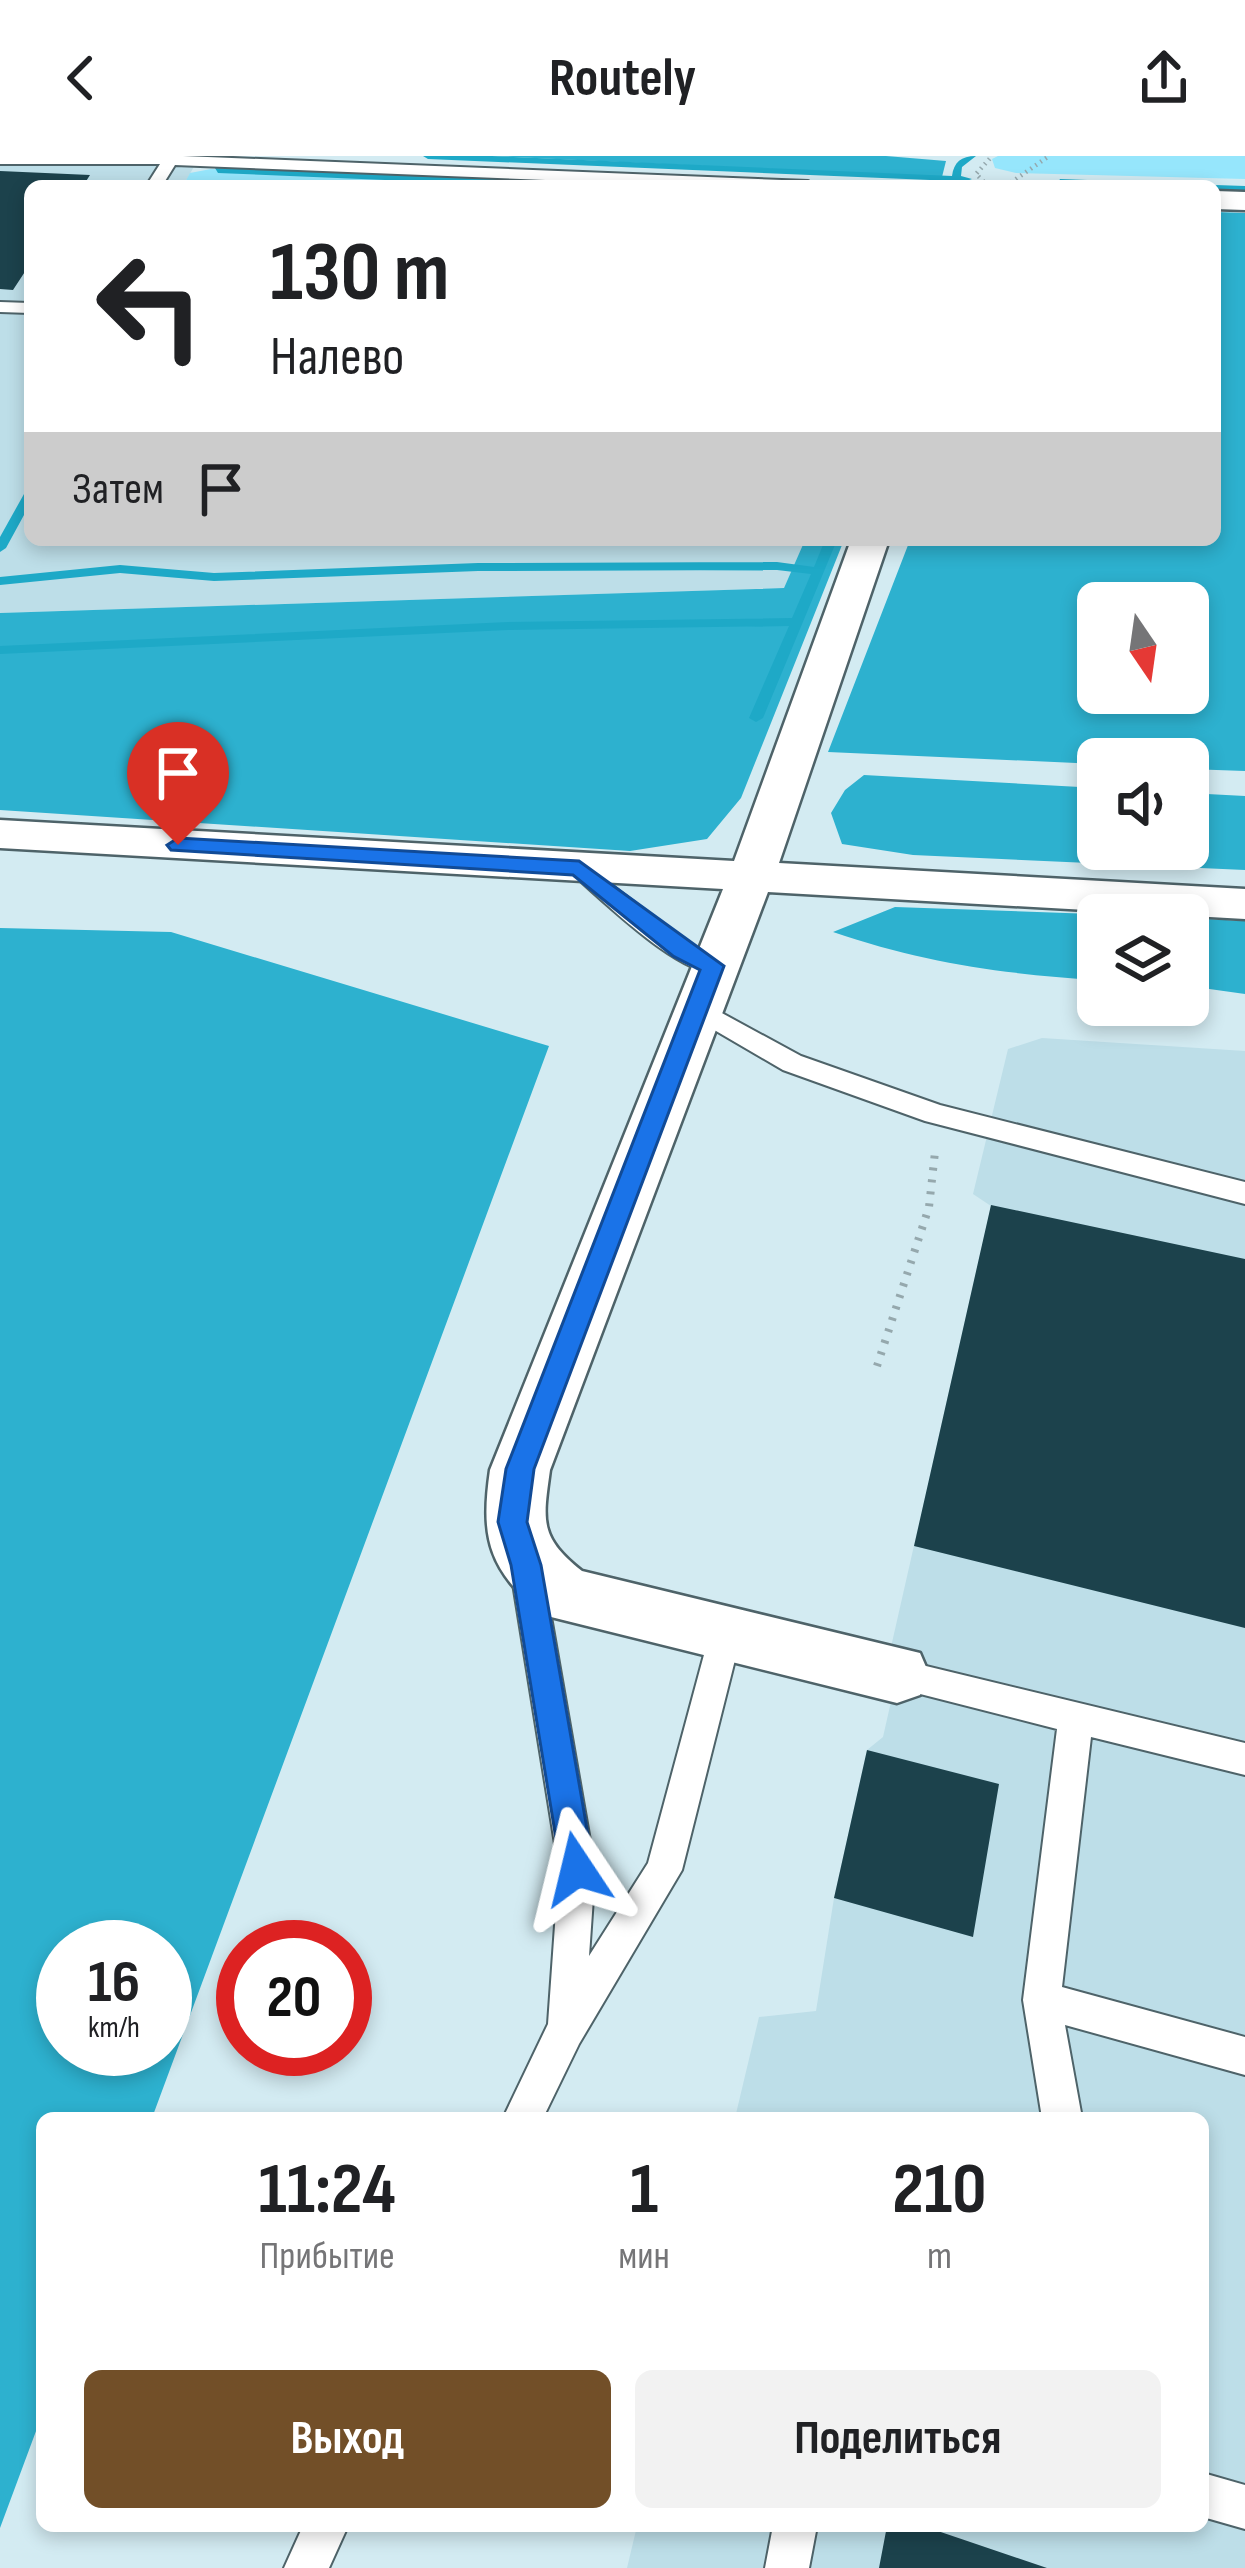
<!DOCTYPE html>
<html lang="ru">
<head>
<meta charset="utf-8">
<style>
	body { margin:0; font-family:"Sofia Sans Condensed",sans-serif; background:#f2f2f2; color:#202124; height:100vh; display:flex; flex-direction:column; font-size:45px; white-space:nowrap }
	* { box-sizing:border-box; margin:0 }
	p { font-size:39px; color:#757577 }
	.icon { flex:none; width:66px; height:66px; fill:none; stroke:currentColor; stroke-width:2; stroke-linecap:round; stroke-linejoin:round }
	.map { position:relative; flex:1; overflow:hidden }
	.drawer { position:absolute; left:36px; top:1956px; width:1173px; height:420px; display:flex; flex-direction:column; background:#fff; border-radius:18px; box-shadow:0 6px 18px #0003 }
	.drawer>* { flex:none }
	.hud { position:absolute; left:24px; top:24px; width:1197px; height:366px; border-radius:18px; box-shadow:0 6px 18px #0003; background:#fff; color:#202124; overflow:hidden }
	.needle { width:78px; rotate:167deg }
	.buttons { position:absolute; left:1077px; top:426px; display:grid; gap:24px }
	.buttons a { display:grid; place-items:center; width:132px; height:132px; border-radius:18px; background:#fff; box-shadow:0 6px 18px #0003; font-size:60px }
	.speed { position:absolute; left:36px; top:1764px; display:flex; gap:24px; font-size:60px; font-weight:700; text-align:center }
	.speed>* { display:grid; place-content:center; width:156px; height:156px; border-radius:50%; background:#fff; box-shadow:0 6px 18px #0003; line-height:1 }
	.speed small { font-size:30px; font-weight:400 }
	.speed .limit { border:18px solid #d22; background:#fff; color:#111 }
	.pin { position:absolute; display:grid; place-items:center; width:102px; height:102px; color:#fff; margin:-123px -51px; border-radius:50% 50% 50% 0; rotate:-45deg; box-shadow:0 0 12px #0007 }
	.pin .icon { rotate:45deg }
	.me { position:absolute; width:132px; margin:-66px; rotate:350deg; stroke-linejoin:round; filter:drop-shadow(0 0 9px #0008) }
	.turn { display:flex; align-items:center; gap:42px; height:252px; padding:0 48px; font-size:54px }
	.turn .icon { width:156px; height:156px; stroke-width:2.5 }
	.turn b { display:block; font-size:84px; line-height:102px }
	.then { display:flex; align-items:center; height:114px; padding:0 48px; background:#0003; gap:24px; font-size:45px }
	.eta { display:flex; justify-content:space-evenly; align-items:center; height:204px; text-align:center }
	.eta b { font-size:72px; font-weight:700; line-height:84px }
	.cta { display:flex; gap:24px; margin-top:auto; padding:24px 48px }
	.cta a { flex:1; height:138px; border-radius:18px; background:#724f28; color:#fff; font-size:48px; font-weight:700; line-height:138px; text-align:center }
	.cta a+a { background:#f2f2f2; color:#202124 }
	header { display:flex; justify-content:space-between; align-items:center; height:156px; padding:0 48px; background:#fff; font-size:54px; font-weight:700 }
	.map>svg:first-child { display:block }
</style>
</head>
<body>
<header><svg class="icon" aria-label="back" viewBox="0 0 24 24"><path d="M15 5l-7 7 7 7"/></svg>Routely<svg class="icon" aria-label="share" viewBox="0 0 24 24"><path d="M12 15V3M7 8l5-5 5 5M5 13v7h14v-7"/></svg></header>
<div class="map">
<svg width="1245" height="2412" viewBox="0 0 1245 2412">
	<rect width="100%" height="100%" fill="#d3ebf2"/>
	<!-- built -->
	<path fill="#bddee8" d="M0,0h200l-17,30h-153v354h775l-21,48 -784,25z
		M1042,882l203,13v1517h-618l10,-42h566v-408h-468l24,-101 57,-6 18,-113 33,-148 16,-13 14,-62 -6,-28 100,-441 -18,-12 35,-145z"/>
	<!-- green -->
	<path fill="#96e6fc" d="M998,0h247v23l-229,-6 -21,-5 -3,-9z
		M211,13l288,11 7,6h-323l7,-13z"/>
	<!-- forest -->
	<path fill="#2db1cf" fill-rule="evenodd" d="M493,0h393l60,5 -4,16z
		M1215,56l30,1v558l-57,-2v-10h-90v5l-270,-12 82,-212h305zM1188,447v90h-90v-90z
		M805,384h39l-103,258 -34,41 -77,12 -630,-41v-197l784,-25z
		M864,619l234,13v61h90v-56l57,3v74l-332,-15 -71,-11 -11,-31 14,-23z
		M895,751l227,8h-24v65c-96,-6 -174,-17 -265,-48z
		M1188,762l57,3v73l-57,-8z
		M0,772l171,4 378,114 -397,1072h-110v297l-42,113zM165,1791v102h-102v-102z"/>
	<g fill="none" stroke-linecap="round" stroke-linejoin="round">
		<!-- stream -->
		<path fill="#1ea9c7" fill-rule="evenodd" d="M423,0h69l460,20c2,-14 9,-20 24,-20l-14,11 -1,9 11,3 -8,3 2,4h-8l-4,-5 -526,-22z
			M215,12l289,11 5,3 -5,3 -286,-12z
			M1060,23l109,4 5,3 -117,-2z
			M559,25l41,2 5,3h-49z
			M1215,29l30,1v6l-30,-1v-5h-3z
			M30,335v13l-24,44 -6,4v-15l24,-43z
			M825,384h12l-74,178 -7,4 -7,-4 40,-92 -281,4 -508,24v-8l508,-24 284,-4 19,-44 -34,-4 -299,1 -264,10 -94,-8 -120,12v-8l120,-12 94,8 264,-10 299,-1 37,5z"/>
	</g>
	<!-- building -->
	<path fill="#1c424c" d="M0,15l90,4 -7,11h-53v78l-17,26 -13,-1z
		M991,1049l254,54v369l-331,-82z
		M867,1594l132,34 -26,153 -139,-39z
		M887,2370h36l124,42h-168z"/>
	<g fill="none" stroke-linecap="round" stroke-linejoin="round">
		<defs>
			<path id="lane" d="M0,0h183l625,25 8,5h-121l-520,-21 -13,21h-16l14,-22h-160z
				M0,146l30,1v10l-30,-1z
				M579,704l111,85 32,15v12c-38,10 -121,-74 -151,-99v-10z
				M696,843l105,57 139,49 305,77v22l-320,-83 -142,-51 -96,-56 -4,-6 4,-6z
				M526,1395l11,4 5,10 53,304 -6,87 59,-93 64,-238 12,-4 12,4 5,11 -59,234 -103,174 -36,74h-40l45,-94 11,-155 -49,-304 5,-10z
				M897,1503l348,84v32l-154,-38 -29,250 183,50v38l-180,-50 17,93h-40l-19,-118 34,-271 -172,-44 -5,-11 5,-11z
				M1203,2317l42,12v44l-42,-12z
				M303,2370h45l-19,42h-45z
				M773,2370h44l-8,42h-44z"/>
			<path id="street" d="M1215,35l30,1v18l-30,-1z
				M851,384h38l-110,323 466,26v30l-477,-27 -218,578c-7,51 -11,67 32,101l338,82 9,21 -9,21 -23,8 -354,-88c-54,-45 -63,-76 -53,-145l233,-581 -723,-41v-28l734,41z"/>
		</defs>
		<!-- lane casing -->
		<use href="#lane" stroke="#4e6369" stroke-width="4"/>
		<!-- street casing -->
		<use href="#street" stroke="#4e6369" stroke-width="5"/>
		<!-- path-far1 -->
		<path stroke="#95a8ad" stroke-width="4.5" stroke-dasharray="1.5 4.5" stroke-linecap="butt" d="M988,30l-12,-12 16,-18
			M1006,30l43,-30"/>
		<!-- path -->
		<path stroke="#95a8ad" stroke-width="8" stroke-dasharray="3 9" stroke-linecap="butt" d="M877,1210l52,-159 6,-55"/>
		<!-- lane -->
		<use href="#lane" fill="#fff" fill-rule="evenodd"/>
		<!-- street -->
		<use href="#street" fill="#fff" fill-rule="evenodd"/>
	</g>
	<!-- route -->
	<path fill="#1a73e8" stroke="#114b97" stroke-width="3" d="M178,682l401,23 145,105 -190,503 -7,53 14,43 53,304 -5,12 -12,4 -11,-4 -5,-12 -50,-304 -13,-43 8,-53 194,-499 -27,-14 -100,-81 -402,-25 -4,-5z"/>
</svg>
<div class="buttons">
<a><svg class="needle" viewBox="-14 -14 28 28"><path d="M0-13l5 13h-10z" fill="#e53935"/><path d="M0 13l5-13h-10z" fill="#757577"/></svg></a>
<a><svg class="icon" aria-label="sound" viewBox="0 0 24 24"><path d="M4 9h4l5-4v14l-5-4H4zM17 9q2 3 0 6"/></svg></a>
<a><svg class="icon" aria-label="layers" viewBox="0 0 24 24"><path d="M12 4l9 5-9 5-9-5zM3 14l9 5 9-5"/></svg></a>
</div>
<div class="speed"><div>16<small>km/h</small></div><div class="limit">20</div></div>
<div class="pin" style="left:178px;top:689px;background:#d93025"><svg class="icon" aria-label="arrive" viewBox="0 0 24 24"><path d="M6 21V4h12l-3 4 3 4H6"/></svg></div>
<svg class="me" style="left:577px;top:1713px" viewBox="-20 -20 40 40"><path d="M0-17L14 15 0 8-14 15z" fill="#1a73e8" stroke="#fff" stroke-width="4"/></svg>
<div class="hud">
<div class="turn"><svg class="icon" aria-label="left" viewBox="0 0 24 24"><path d="M17 20v-9H6M10 6l-5 5 5 5"/></svg><div><b>130 m</b>Налево</div></div>
<div class="then">Затем<svg class="icon" aria-label="arrive" viewBox="0 0 24 24"><path d="M6 21V4h12l-3 4 3 4H6"/></svg></div>
</div>
<section class="drawer">
<div class="eta">
<div><b>11:24</b><p>Прибытие</p></div>
<div><b>1</b><p>мин</p></div>
<div><b>210</b><p>m</p></div>
</div>
<div class="cta"><a>Выход</a><a>Поделиться</a></div>
</section>
</div>
</body>
</html>
